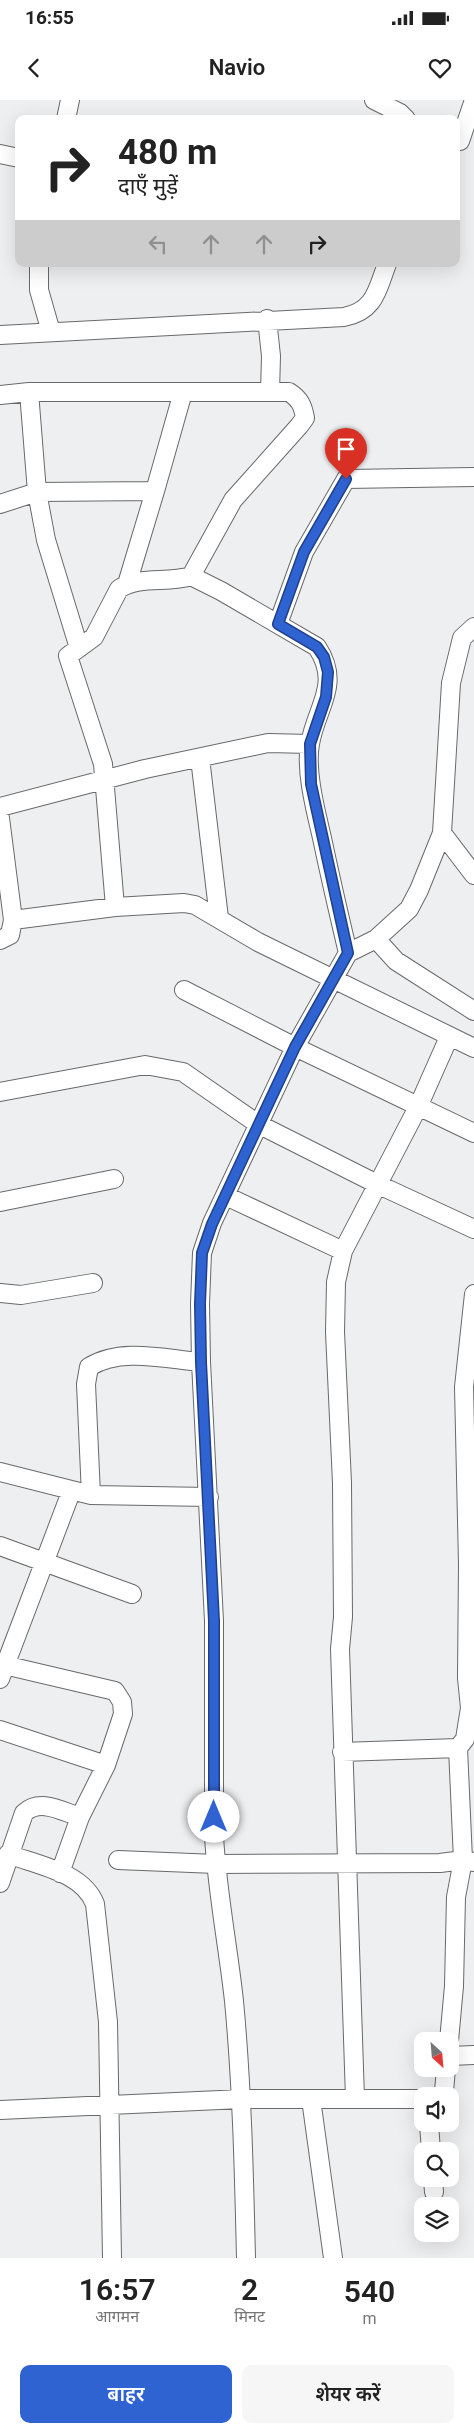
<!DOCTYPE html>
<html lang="hi">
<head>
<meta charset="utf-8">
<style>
	body { margin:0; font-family:Roboto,"Noto Sans Devanagari",sans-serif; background:#f6f6f6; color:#222; height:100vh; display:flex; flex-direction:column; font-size:19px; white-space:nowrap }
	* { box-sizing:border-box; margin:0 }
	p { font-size:16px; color:#767676 }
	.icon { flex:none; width:28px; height:28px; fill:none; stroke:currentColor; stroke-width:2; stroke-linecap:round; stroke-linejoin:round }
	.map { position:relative; height:2158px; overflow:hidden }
	.side { display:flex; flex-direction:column; background:#fff; flex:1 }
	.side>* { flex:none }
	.guide { position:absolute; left:15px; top:15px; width:445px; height:152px; border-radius:10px; box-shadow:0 5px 20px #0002; background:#fff; color:#222; overflow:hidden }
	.needle { width:32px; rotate:154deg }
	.buttons { position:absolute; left:414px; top:1932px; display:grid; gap:10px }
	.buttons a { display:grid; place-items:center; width:45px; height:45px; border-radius:10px; background:#fff; box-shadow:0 5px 20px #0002; font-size:25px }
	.pin { position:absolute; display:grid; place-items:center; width:42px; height:42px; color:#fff; margin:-51px -21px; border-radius:50% 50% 50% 0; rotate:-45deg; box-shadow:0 0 5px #0007 }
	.pin .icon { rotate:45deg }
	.me { position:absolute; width:55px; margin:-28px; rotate:0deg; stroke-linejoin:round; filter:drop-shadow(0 0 4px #0008) }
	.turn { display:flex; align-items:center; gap:18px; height:105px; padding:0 20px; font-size:22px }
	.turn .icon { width:65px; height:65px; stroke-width:2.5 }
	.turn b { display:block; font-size:35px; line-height:42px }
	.lanes { display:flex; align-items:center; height:48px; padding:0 20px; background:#0003; justify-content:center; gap:25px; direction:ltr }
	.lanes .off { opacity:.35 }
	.eta { display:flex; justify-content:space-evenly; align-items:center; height:85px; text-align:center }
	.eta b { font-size:30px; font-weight:600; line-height:35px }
	.action { display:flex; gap:10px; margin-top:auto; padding:10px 20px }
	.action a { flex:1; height:58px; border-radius:10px; background:#3063d2; color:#fff; font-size:20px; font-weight:600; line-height:58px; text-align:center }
	.action a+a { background:#f6f6f6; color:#222 }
	.status { display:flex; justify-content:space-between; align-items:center; height:35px; padding:0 25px; background:#fff; direction:ltr }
	.status svg { height:14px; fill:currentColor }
	header { display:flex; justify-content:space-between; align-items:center; height:65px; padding:0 20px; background:#fff; font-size:22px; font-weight:600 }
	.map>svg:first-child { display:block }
</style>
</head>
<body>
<div class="status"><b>16:55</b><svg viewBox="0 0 49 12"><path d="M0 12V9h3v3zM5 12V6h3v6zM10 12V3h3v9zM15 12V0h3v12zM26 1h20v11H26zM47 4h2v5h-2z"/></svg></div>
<header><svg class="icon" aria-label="back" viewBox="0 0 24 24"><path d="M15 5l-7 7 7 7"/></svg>Navio<svg class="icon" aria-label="heart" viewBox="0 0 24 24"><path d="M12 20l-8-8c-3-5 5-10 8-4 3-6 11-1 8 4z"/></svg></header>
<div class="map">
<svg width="474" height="2158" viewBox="0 0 474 2158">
	<rect width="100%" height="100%" fill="#eeeff0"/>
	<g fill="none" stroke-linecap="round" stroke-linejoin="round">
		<defs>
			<path id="minor" d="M374,0l26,13 6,6
				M66,19l4,-19
				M460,41l14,-41
				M0,54l19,4
				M39,164v26l12,42
				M267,219l4,37 -1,36
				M0,235l344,-18c31,-6 33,-27 43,-53
				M29,292l8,100 9,48 33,108
				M0,295l29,-3h260c11,7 14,14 16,26l-6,8 -66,74 -42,76c-23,8 -51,-1 -72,13l-25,48 -26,19 35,108 12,143
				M155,391l28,-99
				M0,404l37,-12 118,-1 -28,93
				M191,476l30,15 96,56c25,38 -1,60 -7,97 -5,27 6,68 12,94 8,38 17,77 26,115l-53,94 -83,176 -10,30 -2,51 1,58 13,259v215c3,55 14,110 20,165 8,85 10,171 12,257
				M278,524l26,-72 42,-73 128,-2
				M200,658l19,160
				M0,707l145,-38 123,-26 42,1
				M0,718l13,102 -3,15 -10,5
				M442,733l32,42
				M13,820l102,-13 69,-4 11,2 63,37 216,106
				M376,839l20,22 78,50
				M348,853l28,-14 33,-30 10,-19 23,-57 9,-150 11,-45 12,-11
				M184,890l111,57 179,86
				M0,992l145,-27 38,7 75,52 121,61 95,44
				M226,1096l117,55
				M0,1102l114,-23
				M0,1193l21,2 72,-12
				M0,1372l91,23 118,2
				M91,1395l-5,-111 3,-17c32,-20 76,-8 112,-5
				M0,1446l132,48
				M0,1564l115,27 7,11 1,12 -17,51 -26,52 -20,56
				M0,1579l71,-187
				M0,1630l106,35
				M342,1652l116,-4 7,-9 5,-31 -3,-30 1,-114 -4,-177 10,-93
				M8,1754c29,11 75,18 87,50l13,118 4,236
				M118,1760l98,4 224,-1 23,-3 11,2
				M0,1783l24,-70c16,-15 37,-2 56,4
				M449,1941l5,-55 2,-89 7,-37 -5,-112
				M450,1956l24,-1
				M439,1996l5,-5 2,-22
				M355,1998l-15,-449 3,-32 -1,-134 -7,-151 1,-50 7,-31 75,-144 31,-70
				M311,1999l22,159
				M0,2010l242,-11h180
				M429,2024l2,27
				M433,2079l1,13"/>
		</defs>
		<!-- minor casing -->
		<use href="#minor" stroke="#68696a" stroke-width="20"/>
		<!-- minor -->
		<use href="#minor" stroke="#fff" stroke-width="18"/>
	</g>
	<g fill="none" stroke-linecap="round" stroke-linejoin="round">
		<defs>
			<path id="route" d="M214,1717v-196l-13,-259 -1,-58 2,-51 10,-29 83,-177 53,-94 -37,-169 -1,-40 16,-47 2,-25 -4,-15 -7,-10 -39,-23 26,-72 42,-73"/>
		</defs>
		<!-- route casing -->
		<use href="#route" stroke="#1f4088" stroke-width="12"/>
		<!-- route -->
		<use href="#route" stroke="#3063d2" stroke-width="9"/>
	</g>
</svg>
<div class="buttons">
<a><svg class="needle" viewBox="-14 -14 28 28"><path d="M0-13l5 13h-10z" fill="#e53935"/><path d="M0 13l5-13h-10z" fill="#767676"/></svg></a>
<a><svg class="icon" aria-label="sound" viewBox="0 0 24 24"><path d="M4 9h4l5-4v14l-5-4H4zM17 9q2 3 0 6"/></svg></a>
<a><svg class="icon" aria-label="search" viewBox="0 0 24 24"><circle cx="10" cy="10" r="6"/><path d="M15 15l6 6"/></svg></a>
<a><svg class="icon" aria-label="layers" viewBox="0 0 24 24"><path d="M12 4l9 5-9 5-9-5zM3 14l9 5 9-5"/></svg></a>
</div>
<div class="pin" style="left:346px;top:379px;background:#d93025"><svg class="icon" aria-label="arrive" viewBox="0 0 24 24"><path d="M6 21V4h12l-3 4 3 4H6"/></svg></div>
<svg class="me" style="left:214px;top:1717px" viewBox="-20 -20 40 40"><circle r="19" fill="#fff"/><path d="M0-13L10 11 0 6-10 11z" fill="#3063d2"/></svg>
<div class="guide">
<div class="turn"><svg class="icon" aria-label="right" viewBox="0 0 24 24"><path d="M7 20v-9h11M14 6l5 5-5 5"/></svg><div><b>480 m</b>दाएँ मुड़ें</div></div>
<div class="lanes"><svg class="icon off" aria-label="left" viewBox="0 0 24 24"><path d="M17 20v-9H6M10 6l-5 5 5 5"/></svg><svg class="icon off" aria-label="ahead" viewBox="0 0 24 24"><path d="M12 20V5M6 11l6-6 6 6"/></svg><svg class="icon off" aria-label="ahead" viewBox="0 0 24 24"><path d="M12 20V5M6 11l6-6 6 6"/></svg><svg class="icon" aria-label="right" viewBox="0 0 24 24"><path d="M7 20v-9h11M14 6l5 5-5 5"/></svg></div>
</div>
</div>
<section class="side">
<div class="eta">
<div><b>16:57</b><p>आगमन</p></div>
<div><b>2</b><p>मिनट</p></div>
<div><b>540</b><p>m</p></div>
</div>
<div class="action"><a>बाहर</a><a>शेयर करें</a></div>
</section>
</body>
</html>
